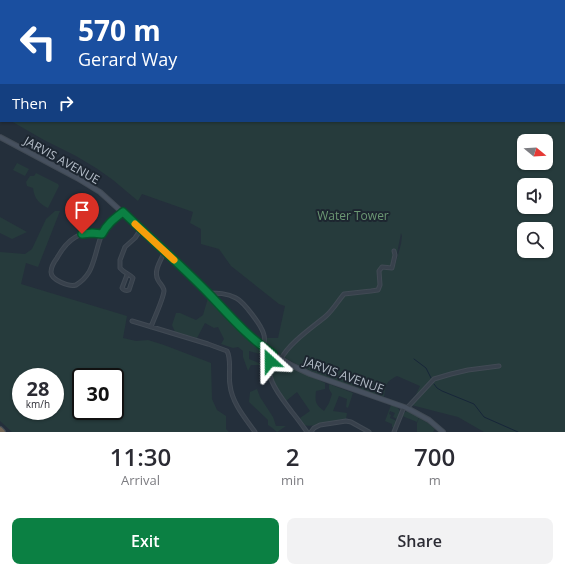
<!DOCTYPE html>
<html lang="en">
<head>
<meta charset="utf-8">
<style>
	body { margin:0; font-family:"Open Sans",sans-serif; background:#f2f2f3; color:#2b2b33; height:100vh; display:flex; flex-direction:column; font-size:15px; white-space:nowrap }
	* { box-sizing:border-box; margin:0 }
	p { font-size:13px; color:#7c7c81 }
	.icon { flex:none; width:22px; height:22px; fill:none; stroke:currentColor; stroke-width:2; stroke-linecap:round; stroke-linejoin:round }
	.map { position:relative; height:432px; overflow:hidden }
	.sheet { display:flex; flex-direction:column; background:#fff; flex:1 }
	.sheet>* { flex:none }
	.banner { position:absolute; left:0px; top:0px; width:565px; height:122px; box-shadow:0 1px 3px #0004; background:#1a4fa0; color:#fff; overflow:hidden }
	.needle { width:26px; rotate:108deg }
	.buttons { position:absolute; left:517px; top:134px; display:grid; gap:8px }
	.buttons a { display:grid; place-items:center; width:36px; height:36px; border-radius:8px; background:#fff; box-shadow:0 1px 3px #0004; font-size:20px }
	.speed { position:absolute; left:12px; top:368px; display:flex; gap:8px; font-size:20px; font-weight:700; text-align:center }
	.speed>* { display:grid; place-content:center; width:52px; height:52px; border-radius:50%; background:#fff; box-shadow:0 1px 3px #0004; line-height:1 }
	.speed small { font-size:10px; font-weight:400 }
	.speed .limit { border:2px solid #111; border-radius:6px; background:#fff; color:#111 }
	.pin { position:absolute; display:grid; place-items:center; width:34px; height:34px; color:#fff; margin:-41px -17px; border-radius:50% 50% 50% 0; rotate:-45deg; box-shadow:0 0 4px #0007 }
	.pin .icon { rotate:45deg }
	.me { position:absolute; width:44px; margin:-22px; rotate:336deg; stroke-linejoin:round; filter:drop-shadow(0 0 3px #0008) }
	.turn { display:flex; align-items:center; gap:14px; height:84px; padding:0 12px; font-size:18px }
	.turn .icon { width:52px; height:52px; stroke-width:2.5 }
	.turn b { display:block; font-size:28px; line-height:34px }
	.then { display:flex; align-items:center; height:38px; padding:0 12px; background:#0003; gap:8px; font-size:15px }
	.eta { display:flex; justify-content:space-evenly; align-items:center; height:68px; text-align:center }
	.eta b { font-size:24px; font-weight:600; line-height:28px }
	.button { display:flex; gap:8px; margin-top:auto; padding:8px 12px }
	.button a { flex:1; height:46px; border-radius:8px; background:#0b8043; color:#fff; font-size:16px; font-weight:600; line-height:46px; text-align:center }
	.button a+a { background:#f2f2f3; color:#2b2b33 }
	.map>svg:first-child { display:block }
</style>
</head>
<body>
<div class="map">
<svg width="565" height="432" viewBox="0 0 565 432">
	<rect width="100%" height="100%" fill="#242f3b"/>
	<!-- green -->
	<path fill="#263b3c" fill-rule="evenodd" d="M0,0h523l1,1h-523v62h-1z
		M536,0h29v432h-81l-26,-15 -47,-12 9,-19 -23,-10c-12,6 -11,9 -13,21 -41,-13 -82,-26 -118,-51l-1,-8h13l7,-32 -6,-2 -48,-38 -12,-17 -18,-5v-15l-11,-6 3,-11 -51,-18 -4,7 -25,-21 -17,-12 -20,-12 -32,-16 -33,-19h553v-120h-27zM524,141h22v22h-22zM524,185h22v22h-22zM524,229h22v22h-22zM401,233l1,3 -1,8 -7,25z
		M17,163l12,6 -4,7 -12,-6z
		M36,173l22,11 1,2 -11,22c-9,-4 -14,-10 -15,-20l-6,-2 -1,-4 4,-6h4z
		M55,211h5l-22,56 -12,-4 -5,21 106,32 -4,22 13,3 12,-1 16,5 47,18 1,36 5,11 9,6v13l3,3h-217l-12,-11v-169l25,2 7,-5 14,-30zM21,377h34v34h-34zM81,377h34v34h-34z
		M0,217l27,15 -15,7 -12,-6z
		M208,298l14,17 23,22 23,17 -1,4 -7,-4 -11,-3v8l15,6h-13l-3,6 -5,-14v-6l-5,-4 -5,1 -12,-4 3,-5 -6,-12 -4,1 -9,-5 -8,15 -22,-6 -3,-7 4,-12h4l16,7 7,-5z
		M274,358l3,1 26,14 22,10v6l-9,2c-1,11 -1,13 8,20l5,-8 3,-9 -3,-5v-5l24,9 -5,15 -2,-1 1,-8 -8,-3 -6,15 14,2 -1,6c-10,2 -34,9 -42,6l-4,-7 10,-7 -13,-19 -11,9c-10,-11 -18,-26 -15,-41z
		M257,389l3,8 13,20 3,9h10l-9,6 -6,-5 -3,-2v-5l-19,-18 1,-10z
		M391,405c9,3 11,5 6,14l-4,-2 2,-4 -5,-2 -1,3 2,1 -1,3 7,3 -3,7 -2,-1v-3l-7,-3z
		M407,411l12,6 -2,5 -15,-6 2,-3z
		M419,418l9,5 7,6 -2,3h-16v-9z"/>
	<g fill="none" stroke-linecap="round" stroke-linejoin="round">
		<!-- stream -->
		<path stroke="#172639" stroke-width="1" d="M414,359l12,9 5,10
			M434,384l3,4 5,3 32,13 10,13 34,15"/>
		<defs>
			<path id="street" d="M0,99h1
				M102,234c-5,11 -7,28 -13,38 -3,5 -8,10 -13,13 -7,2 -25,-5 -25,-13 0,-4 3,-10 6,-14 10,-18 23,-29 45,-24 4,-10 12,-15 21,-22
				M127,275l-5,13c1,2 4,3 7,2l4,-12c-3,-4 -9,-5 -13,-10v-8l5,-13 10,-9 6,-9
				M208,293c9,0 19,0 28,5 8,4 26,28 28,37 1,4 0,8 0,12
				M132,321l10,3 66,20 19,7c5,9 1,24 3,34 2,18 15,33 25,47
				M151,327c3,-9 12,-27 13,-36 0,-4 -4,-7 -6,-11 -5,-9 3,-20 7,-29
				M273,354c-13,20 8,43 19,58 5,6 10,13 15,20
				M281,359c8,-16 32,-32 45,-43 7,-6 12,-15 18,-22l27,-3 7,-1 2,-5 -1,-14 3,-4 10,1 3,-13 -1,-4
				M407,408l27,-29 17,-5 17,-4 31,-4
				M311,432l3,-4 6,-3 26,-4 5,1 18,10
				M394,432l10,-25"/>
			<path id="secondary" d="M0,137l77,41 23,14 68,62 42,41 33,35 17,15 13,9 18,11 19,9 97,34 22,12 14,12"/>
			<path id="highway" d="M0,430l2,2"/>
		</defs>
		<!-- street casing -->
		<use href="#street" stroke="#414a54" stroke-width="5"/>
		<!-- secondary casing -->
		<use href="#secondary" stroke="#414a54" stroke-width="6"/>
		<!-- highway casing -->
		<use href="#highway" stroke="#434c56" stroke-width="8"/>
		<!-- street -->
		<use href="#street" stroke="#38414c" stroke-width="3"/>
		<!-- secondary -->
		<use href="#secondary" stroke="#46505e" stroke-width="4"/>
		<!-- highway -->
		<use href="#highway" stroke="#716555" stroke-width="5.5"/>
	</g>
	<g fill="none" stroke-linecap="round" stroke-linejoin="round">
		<defs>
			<path id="route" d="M82,234l10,-1 10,1c5,-10 12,-15 21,-22 29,28 59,54 87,83 20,21 39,43 63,59l-3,7"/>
		</defs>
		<!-- route casing -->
		<use href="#route" stroke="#07532c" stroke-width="10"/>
		<!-- route -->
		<use href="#route" stroke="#0b8043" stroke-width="7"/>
		<!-- slow -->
		<path stroke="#f59e0b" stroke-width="7" d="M135,224l39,36"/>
	</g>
	<g text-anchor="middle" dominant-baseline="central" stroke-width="4" stroke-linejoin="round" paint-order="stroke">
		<!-- street labels -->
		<g font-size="12" fill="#b3bcc7" stroke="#1d2630">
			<text transform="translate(62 160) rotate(29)">JARVIS AVENUE</text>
			<text transform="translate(344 375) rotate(20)">JARVIS AVENUE</text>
		</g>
		<!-- park labels -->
		<g font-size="12" fill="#6b9773" stroke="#1d2630">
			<text x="353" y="215">Water Tower</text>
		</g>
	</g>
</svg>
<div class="buttons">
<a><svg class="needle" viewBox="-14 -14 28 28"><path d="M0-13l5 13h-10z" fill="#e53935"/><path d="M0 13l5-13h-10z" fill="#7c7c81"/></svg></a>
<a><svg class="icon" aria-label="sound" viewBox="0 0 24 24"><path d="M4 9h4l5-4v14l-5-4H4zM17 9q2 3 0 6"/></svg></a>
<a><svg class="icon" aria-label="search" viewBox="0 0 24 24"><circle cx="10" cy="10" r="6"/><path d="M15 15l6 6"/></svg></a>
</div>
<div class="speed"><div>28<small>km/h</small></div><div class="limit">30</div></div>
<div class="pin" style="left:82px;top:234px;background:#d93025"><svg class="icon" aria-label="arrive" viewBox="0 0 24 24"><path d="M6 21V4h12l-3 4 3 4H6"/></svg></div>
<svg class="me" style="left:270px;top:361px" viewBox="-20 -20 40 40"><path d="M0-17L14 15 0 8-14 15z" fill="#0b8043" stroke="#fff" stroke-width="4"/></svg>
<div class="banner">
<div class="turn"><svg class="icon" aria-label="left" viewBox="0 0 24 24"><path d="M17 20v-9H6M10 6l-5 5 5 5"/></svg><div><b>570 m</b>Gerard Way</div></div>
<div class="then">Then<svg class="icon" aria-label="right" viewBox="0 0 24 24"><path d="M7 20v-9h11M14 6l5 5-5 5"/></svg></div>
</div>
</div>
<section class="sheet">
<div class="eta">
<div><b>11:30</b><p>Arrival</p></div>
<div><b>2</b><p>min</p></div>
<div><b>700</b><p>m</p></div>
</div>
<div class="button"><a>Exit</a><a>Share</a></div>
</section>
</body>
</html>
